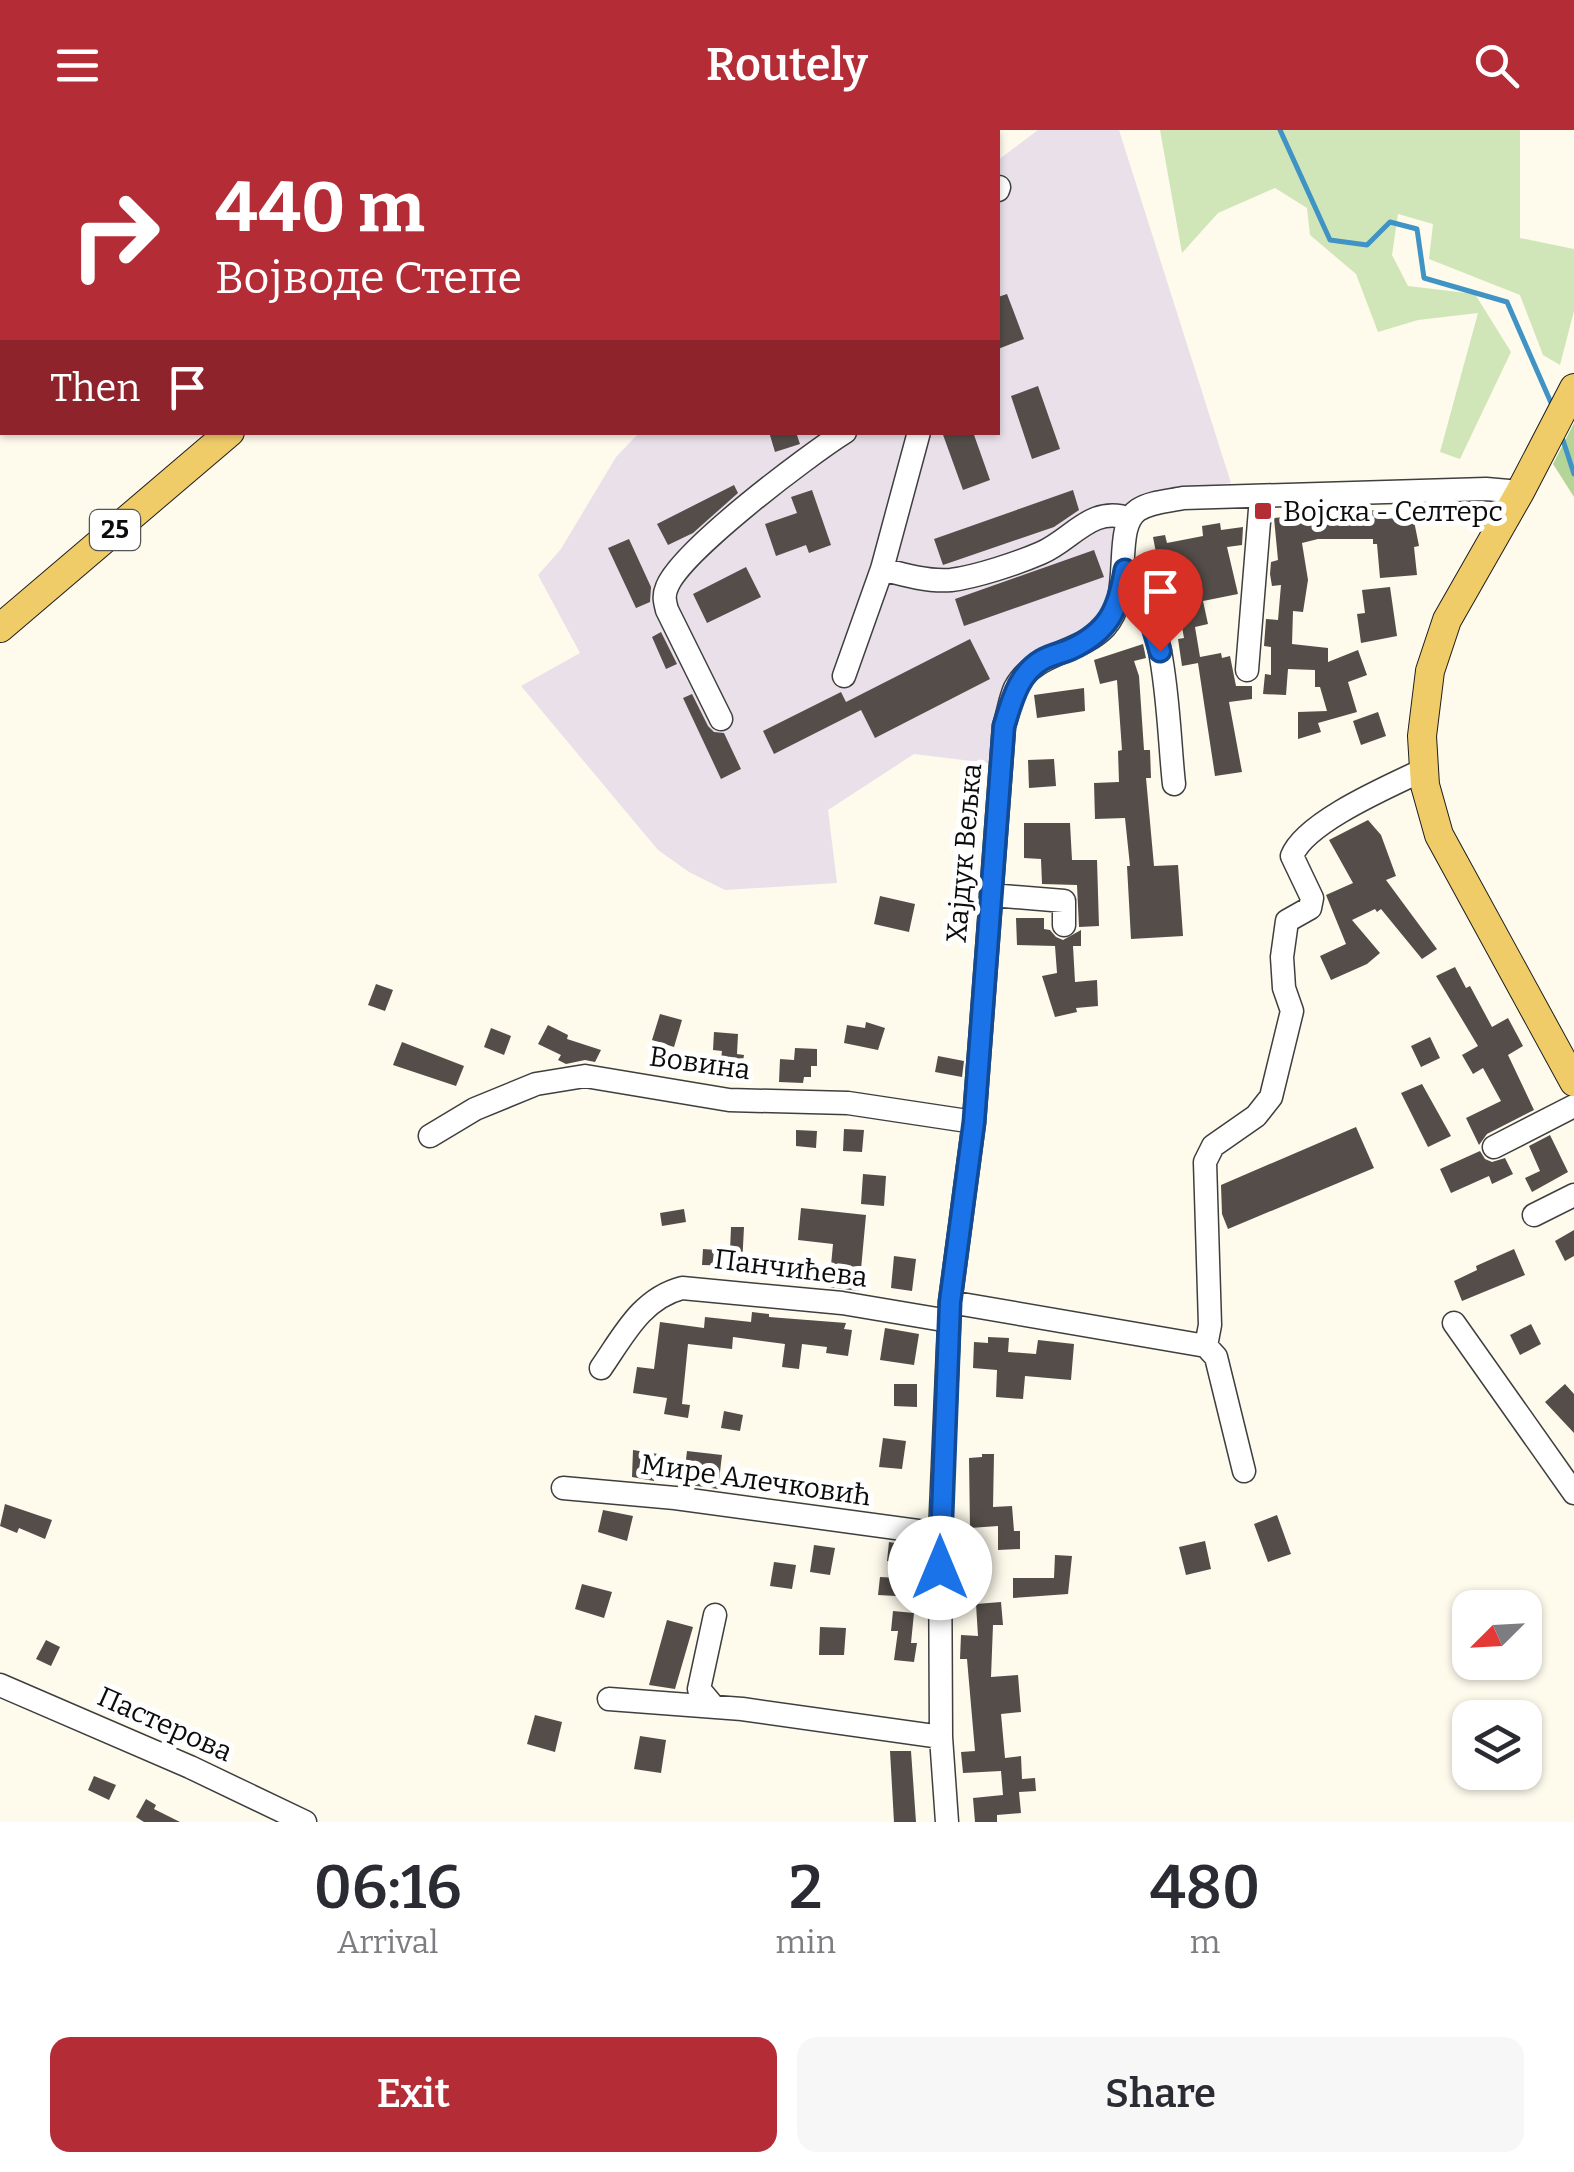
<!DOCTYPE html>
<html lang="en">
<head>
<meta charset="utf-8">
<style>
	body { margin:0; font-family:Bitter,serif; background:#f7f7f7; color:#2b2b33; height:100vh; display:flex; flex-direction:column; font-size:38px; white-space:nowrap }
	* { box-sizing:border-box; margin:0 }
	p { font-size:32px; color:#7c7c81 }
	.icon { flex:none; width:55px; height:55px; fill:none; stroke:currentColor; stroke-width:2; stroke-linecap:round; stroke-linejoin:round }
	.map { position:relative; height:1692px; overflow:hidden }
	.details { display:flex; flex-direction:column; background:#fff; flex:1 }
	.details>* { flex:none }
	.banner { position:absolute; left:0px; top:0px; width:1000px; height:305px; box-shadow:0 2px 8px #0004; background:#b32c36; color:#fff; overflow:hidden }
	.needle { width:65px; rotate:246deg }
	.tools { position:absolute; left:1452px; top:1460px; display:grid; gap:20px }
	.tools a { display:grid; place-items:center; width:90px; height:90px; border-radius:20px; background:#fff; box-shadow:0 2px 8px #0004; font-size:50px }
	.pin { position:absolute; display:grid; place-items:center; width:85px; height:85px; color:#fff; margin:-102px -42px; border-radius:50% 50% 50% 0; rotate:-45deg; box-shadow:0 0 10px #0007 }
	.pin .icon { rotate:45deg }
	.me { position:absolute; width:110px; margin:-55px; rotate:0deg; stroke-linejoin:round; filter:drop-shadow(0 0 8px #0008) }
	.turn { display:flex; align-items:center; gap:35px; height:210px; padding:0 50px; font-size:45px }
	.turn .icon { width:130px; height:130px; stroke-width:2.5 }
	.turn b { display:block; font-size:70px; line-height:85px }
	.then { display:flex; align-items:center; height:95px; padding:0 50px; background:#0003; gap:20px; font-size:38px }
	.eta { display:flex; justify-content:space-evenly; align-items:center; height:170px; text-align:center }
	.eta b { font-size:60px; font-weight:600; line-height:70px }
	.action { display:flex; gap:20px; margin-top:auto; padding:20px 50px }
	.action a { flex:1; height:115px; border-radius:20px; background:#b32c36; color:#fff; font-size:40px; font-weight:600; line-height:115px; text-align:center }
	.action a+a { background:#f7f7f7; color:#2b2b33 }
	header { display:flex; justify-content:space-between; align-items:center; height:130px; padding:0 50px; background:#b32c36; color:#fff; font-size:45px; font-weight:600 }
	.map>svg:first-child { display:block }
</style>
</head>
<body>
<header><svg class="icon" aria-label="menu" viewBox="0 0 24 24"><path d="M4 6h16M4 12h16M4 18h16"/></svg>Routely<svg class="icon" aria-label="search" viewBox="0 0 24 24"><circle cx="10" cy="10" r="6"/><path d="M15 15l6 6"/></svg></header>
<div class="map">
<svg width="1574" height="1692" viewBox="0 0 1574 1692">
	<rect width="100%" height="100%" fill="#fefaec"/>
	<!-- industrial -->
	<path fill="#e9e0ea" d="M1038,0h81l112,353 -101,16 -13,28 -8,65 -12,29 -33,22 -38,16 -20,22 -18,82 -74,-9 -86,56 9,73 -112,7 -36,-18 -31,-22 -137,-164 59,-33 -42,-78 23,-26 55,-92 23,-24 359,-1v-272z"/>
	<!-- green -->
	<path fill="#d1e6b8" d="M1160,0h360v108l54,11v62l-14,54 -17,-10 -23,-60 -91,-36 4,-35 -35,-10 -6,41 16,31 67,8 36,58 -51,107 -20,-7 38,-139 -60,7 -40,12 -22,-58 -46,-39 -3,-27 -32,-20 -57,25 -36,40z"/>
	<!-- forest -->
	<path fill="#b5d598" d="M1574,293v74l-21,-33z"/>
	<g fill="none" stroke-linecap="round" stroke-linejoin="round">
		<!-- stream -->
		<path stroke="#3f93c5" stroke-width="5" d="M1280,0l50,110 37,5 23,-23 27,7 7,49 83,24 45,103
			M1561,304l13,40"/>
		<!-- river -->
		<path stroke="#b3dcf2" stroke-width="28" d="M0,23l2,-6"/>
	</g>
	<!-- building -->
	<path fill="#544d49" d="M1007,164l17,45 -26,10v-52z
		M1038,256l22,63 -28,10 -21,-63z
		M769,302h27l4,12 -25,8z
		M942,302h31l17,48 -27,10z
		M734,355l4,8 -45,40 -25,12 -11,-21z
		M812,360l19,55 -22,8 -3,-8 -30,11 -11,-32 32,-11 -6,-16z
		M1073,360l6,20 -25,17 -111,38 -9,-26z
		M1354,380h32v9l27,-3 6,30 -5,1 3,28 -37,3 -3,-34h-4v-5h-55l-16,4 6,37 -5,32 -10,-1 -1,33 36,4v14l30,-12 9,25 -19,7 9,30 -39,11 3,9 -23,7v-27l29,-1 -7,-24h-5v-17l-27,-1 -2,26 -23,-1 2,-20 6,1v-28l-7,-1 2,-27 12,1 3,-35 -9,1 -2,-12 1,-12 7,-2 -4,-42 41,-4 1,4 38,1z
		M1220,393l1,7 22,-3 -1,18 -15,2 11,47 -35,7 5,23 -13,3 5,30 21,-4 1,5 8,-2 6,30h16v13l-23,3 13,70 -27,4 -17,-113 -16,3 -4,-27 6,-1 -15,-82 -12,2 -4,-21 12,-2 2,8 36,-7 -1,-10z
		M629,409l22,48 -1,15 -14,6 -28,-60z
		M1094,420l10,27 -140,49 -9,-27z
		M746,437l15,30 -54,26 -14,-29z
		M1390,457l7,49 -36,7 -4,-29 8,-1 -3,-23z
		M661,502l16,32 -11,5 -14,-32z
		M970,509l20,40 -115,59 -14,-28 -87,44 -11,-23 78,-39 5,10z
		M1143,514l3,14 -12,3 5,15 5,74h6l1,28h-5l8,88 24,-1 5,71 -52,3 -4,-73h3l-5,-48 -30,1 -1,-36 25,-1 -1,-31 4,-1 -5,-70 -17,4 -6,-24z
		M1084,558l1,23 -48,7 -3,-23z
		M692,564l16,32 6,6 10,1 17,36 -20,10 -38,-81z
		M1378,582l8,24 -25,9 -8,-24z
		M1054,629l2,27 -27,2 -1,-28z
		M1368,690l13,15 15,41 -10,4 51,69 -15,10 -41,-50 -4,3 -2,-3 -23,11 28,33 -13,11 -36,16 -11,-24 26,-12 -20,-49 27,-12 -24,-43z
		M1024,693h46l2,37h25l2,66 -20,1 -2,-42 -35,-1 -1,-25 -17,-1z
		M880,766l35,8 -6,28 -35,-8z
		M1016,788h28v11l6,1 6,7 7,3 18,-10v16h-8l2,36 22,-2 1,26 -22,2 1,4 -22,5 -13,-41 15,-3 -2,-27 -38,-1z
		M1455,837l11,21 4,-2 22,41 16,-9 15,28 -15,9 26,55 -47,24 -8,11 -13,-27 35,-17 -18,-33 -10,6 -11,-19 16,-9 -42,-70z
		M376,854l17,6 -8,21 -17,-6z
		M660,884l22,6 -8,27 -22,-7z
		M866,892l19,6 -7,22 -34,-7 3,-18 18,3z
		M548,895l20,10 -1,4 34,11 -6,12 -10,-2 -19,4 -8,-4 3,-5 -23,-11z
		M491,898l20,8 -7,19 -20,-8z
		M714,902l24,2 -1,20 7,1 -4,23 -21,-2 3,-25 -9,-1z
		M1430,907l10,21 -19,9 -10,-21z
		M402,912l62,24 -8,20 -63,-21z
		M795,918l22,1v17h-6v11h-7l-1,6 -24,-1 1,-23 14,1z
		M938,926l26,5 -2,16 -27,-5z
		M1422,954l29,52 -23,11 -27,-54z
		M1356,997l18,41 -146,61 -6,-15 -1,-29z
		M844,999l20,1 -2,22 -19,-1z
		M796,1000l21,1 -1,17 -20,-2z
		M1550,1005l18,37 -36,20 -7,-14 15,-7 -11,-25z
		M1480,1021l5,8 7,3 13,-4 8,16 -21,10 -3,-8 -38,17 -11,-24z
		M863,1044l23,2 -2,30 -23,-2z
		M801,1078l65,7 -7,76 -30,-4 4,-43 -35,-4z
		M684,1079l2,13 -24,4 -2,-13z
		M731,1097h13l-2,39 -40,-1 1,-16 27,2z
		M1574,1100v26l-9,5 -10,-20z
		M1514,1119l11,26 -63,26 -8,-20 23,-11 -1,-4z
		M894,1126l22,3 -4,32 -21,-3z
		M752,1182l17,2v3l77,6 -2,6 8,1 -4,26 -22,-3 1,-6 -25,-3 -3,25 -17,-2 3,-23 -52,-7 -1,12 -44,-5 -6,60 8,1 -2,13 -24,-4 3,-16 -34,-5 4,-26 17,2 6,-47 44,6 1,-11 46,5z
		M1531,1194l10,20 -21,11 -10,-20z
		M885,1198l34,6 -5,31 -34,-5z
		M988,1207l21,1 -1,14 28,2 2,-14 36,4 -3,36 -46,-4 -2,23 -27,-2 1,-27 -24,-2 1,-26 14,1z
		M894,1254h23v23l-23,-1z
		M1565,1254l9,10v39l-29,-31z
		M724,1281l19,4 -3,16 -19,-3z
		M883,1308l23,3 -4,28 -23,-2z
		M633,1320l25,4 -4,27 -22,-4z
		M687,1321l35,4 -4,34 -35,-5z
		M982,1324h12l-1,53 19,-1 2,25h6v18l-22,1v-24l-28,2 -1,-70 13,-1z
		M5,1374l47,16 -7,19 -26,-11 -2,5 -17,-7z
		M603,1380l30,6 -6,25 -29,-9z
		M1277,1385l14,39 -23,8 -14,-38z
		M1205,1411l6,28 -25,6 -7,-28z
		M889,1412l25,4 -1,17 -26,-2z
		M814,1415l21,3 -5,27 -20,-3z
		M1055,1425l17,1 -4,38 -55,4v-20h41z
		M774,1432l22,3 -4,24 -22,-3z
		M880,1447l18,1 -2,18 -18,-1z
		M582,1454l30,8 -8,26 -29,-9z
		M1001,1472l2,23h-10l-2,52 27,-2 3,37 -20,2 4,44 16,-2 1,23 13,-1 1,13 -17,1 2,21 -24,2v7h-22l-2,-24 30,-3 -2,-24 -38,2 -2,-21 14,-1 -8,-92h-7l1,-24 17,1 -2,-32z
		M893,1481l21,2 -3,30h6l-3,19 -20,-2 4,-29h-7z
		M667,1490l26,7 -18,62 -26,-4z
		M820,1497l26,1 -2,27h-25z
		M46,1510l14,7 -9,19 -15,-7z
		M535,1585l27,7 -7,30 -28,-8z
		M640,1606l26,4 -5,33 -27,-4z
		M890,1621h21l5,71h-22z
		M94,1646l22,9 -7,15 -21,-10z
		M146,1669l10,6 -2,4 26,13h-36l-8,-5z"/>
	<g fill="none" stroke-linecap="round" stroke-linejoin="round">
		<defs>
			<path id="minor" d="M998,60l1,-3
				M882,439c22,6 47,13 69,11 25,-3 67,-17 90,-27 31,-13 51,-49 89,-34
				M1125,440c44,46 42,153 49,214
				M1247,540l14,-173
				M844,546l38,-107 37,-137
				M721,589l-54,-109c-2,-8 -4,-14 0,-23 14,-36 140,-131 178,-155
				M991,765l73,6v24
				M430,1006l45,-27 61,-25 49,-8 144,24 119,3 126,19
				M1494,1017l80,-41
				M1534,1085l40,-20
				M950,1172l256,44 10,11 28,114
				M1454,1193l120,170
				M1206,1216l4,-21 -5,-163 8,-16 43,-30 15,-19 21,-86 -8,-23 -2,-31 5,-36 23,-13 2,-10 -20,-42c13,-34 98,-70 131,-86
				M601,1238c23,-33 40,-69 81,-80l160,15 107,18
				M563,1358l112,10 265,36
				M0,1555l190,82 115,55
				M609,1569l133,10 199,28
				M714,1577l-15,-18 16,-74
				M947,1692l-6,-85 -1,-203 10,-232 24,-180 30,-396c4,-12 6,-27 11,-38 19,-36 64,-34 90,-61 30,-32 6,-99 33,-117 12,-8 31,-9 45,-12l303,-9 34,3"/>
			<path id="major" d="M591,2l3,-2
				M1574,258l-54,104 -73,128 -17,51 -8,65 3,49 14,50 135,247
				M0,498l230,-196"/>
		</defs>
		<!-- minor casing -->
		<use href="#minor" stroke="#3f3f3f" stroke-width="25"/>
		<!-- major casing -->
		<use href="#major" stroke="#1d1d1d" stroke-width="30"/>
		<!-- minor -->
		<use href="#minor" stroke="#fff" stroke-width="22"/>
		<!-- major -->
		<use href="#major" stroke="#f0cc69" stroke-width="28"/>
	</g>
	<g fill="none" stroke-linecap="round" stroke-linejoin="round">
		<defs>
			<path id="route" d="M940,1438l10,-266 24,-180 30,-396c8,-25 14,-52 38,-66 8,-5 20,-7 29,-11 38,-18 47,-39 54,-79l18,24 17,57"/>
		</defs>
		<!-- route casing -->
		<use href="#route" stroke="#114b97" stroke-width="25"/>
		<!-- route -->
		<use href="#route" stroke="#1a73e8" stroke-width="18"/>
	</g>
	<!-- markers -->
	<rect fill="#b32c36" stroke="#fff" stroke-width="4" x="1253" y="371" width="20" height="20" rx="5"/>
	<g text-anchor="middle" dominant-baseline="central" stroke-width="10" stroke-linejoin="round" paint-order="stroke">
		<!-- shield labels -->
		<rect fill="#fff" stroke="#555" stroke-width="2.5" x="90" y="380" width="50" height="40" rx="8"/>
		<g font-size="25" font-weight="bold" fill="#0c0c0c">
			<text x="115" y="400">25</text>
		</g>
		<!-- poi labels -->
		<g font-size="28" fill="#0c0c0c" stroke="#fff" text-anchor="start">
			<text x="1283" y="381">Војска - Селтерс</text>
		</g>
		<!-- street labels -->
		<g font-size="28" fill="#0c0c0c" stroke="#fff">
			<text transform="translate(964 723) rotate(-85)">Хајдук Вељка</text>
			<text transform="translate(700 933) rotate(8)">Вовина</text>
			<text transform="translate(791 1138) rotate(7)">Панчићева</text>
			<text transform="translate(756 1350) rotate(8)">Мире Алечковић</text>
			<text transform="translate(165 1594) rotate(24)">Пастерова</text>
		</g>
	</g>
</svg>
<div class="tools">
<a><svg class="needle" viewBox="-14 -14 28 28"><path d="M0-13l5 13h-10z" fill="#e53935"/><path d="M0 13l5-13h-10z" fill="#7c7c81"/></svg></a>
<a><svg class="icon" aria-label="layers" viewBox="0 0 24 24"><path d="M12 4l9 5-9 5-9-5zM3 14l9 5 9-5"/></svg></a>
</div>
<div class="pin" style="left:1160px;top:521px;background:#d93025"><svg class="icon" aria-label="arrive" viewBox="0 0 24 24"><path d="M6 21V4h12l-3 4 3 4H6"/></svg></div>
<svg class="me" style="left:940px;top:1438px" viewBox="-20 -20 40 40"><circle r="19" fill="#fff"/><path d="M0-13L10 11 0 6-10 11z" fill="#1a73e8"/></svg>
<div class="banner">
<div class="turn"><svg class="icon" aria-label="right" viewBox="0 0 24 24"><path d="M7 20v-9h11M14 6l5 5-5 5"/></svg><div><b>440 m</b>Војводе Степе</div></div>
<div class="then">Then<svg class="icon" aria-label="arrive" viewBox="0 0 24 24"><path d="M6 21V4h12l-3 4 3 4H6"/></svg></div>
</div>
</div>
<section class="details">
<div class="eta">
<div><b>06:16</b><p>Arrival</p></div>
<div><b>2</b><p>min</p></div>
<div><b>480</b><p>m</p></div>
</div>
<div class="action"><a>Exit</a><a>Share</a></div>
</section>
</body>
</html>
